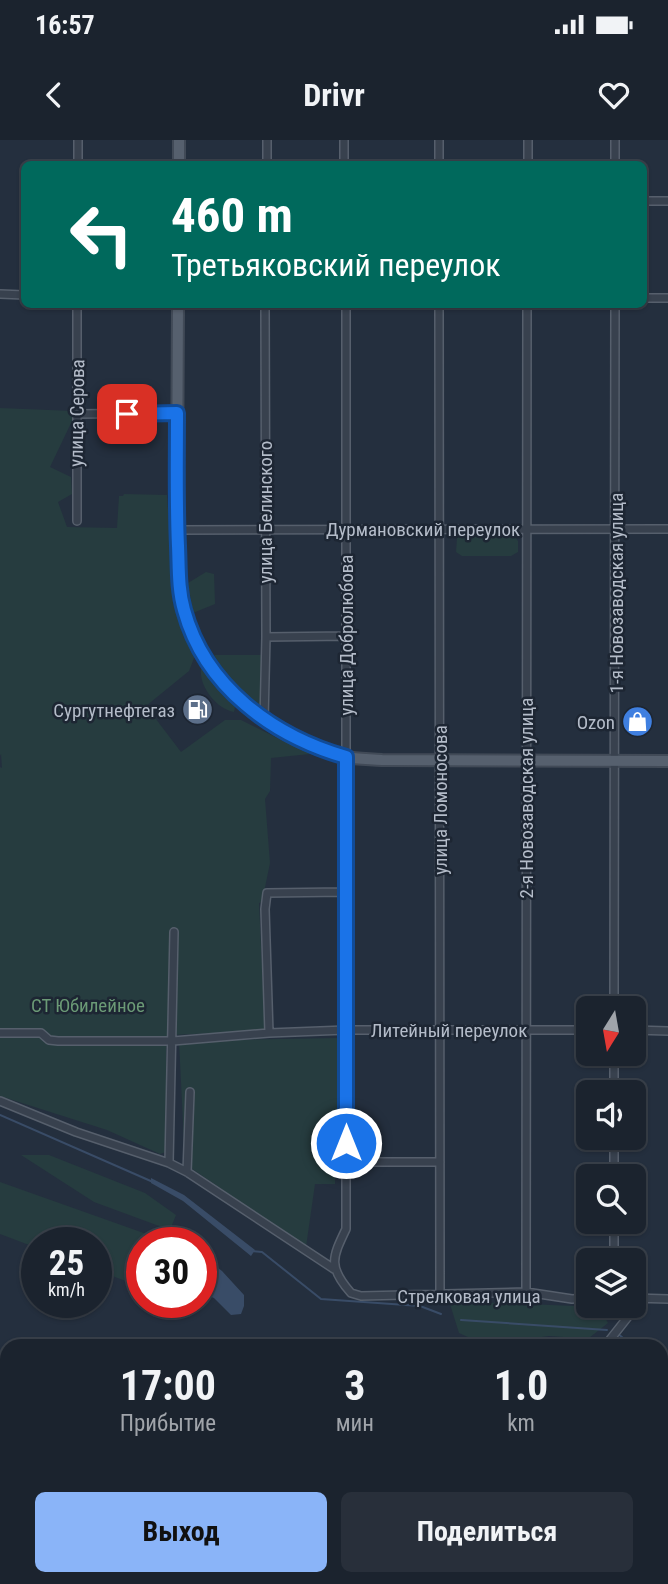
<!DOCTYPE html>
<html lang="ru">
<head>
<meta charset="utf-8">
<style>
	body { margin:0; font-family:"Roboto Condensed",sans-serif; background:#282f3a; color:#f1f3f6; height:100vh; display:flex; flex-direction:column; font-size:26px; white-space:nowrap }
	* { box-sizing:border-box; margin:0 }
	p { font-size:23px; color:#a0a4aa }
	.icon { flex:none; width:38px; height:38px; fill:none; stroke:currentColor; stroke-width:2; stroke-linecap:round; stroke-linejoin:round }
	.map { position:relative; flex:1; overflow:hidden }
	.drawer { position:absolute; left:0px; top:1199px; width:668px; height:247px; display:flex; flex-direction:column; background:#1b232e; border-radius:21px 21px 0 0; box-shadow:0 2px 5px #0004,0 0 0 2px #39404a }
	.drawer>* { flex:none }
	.guide { position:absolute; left:21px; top:21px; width:626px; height:147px; border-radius:10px; box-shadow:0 2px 5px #0004,0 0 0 2px #39404a; background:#00695c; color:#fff; overflow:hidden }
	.needle { width:46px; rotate:191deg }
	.buttons { position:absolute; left:576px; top:856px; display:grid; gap:14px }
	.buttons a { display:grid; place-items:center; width:70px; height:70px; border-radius:10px; background:#1b232e; box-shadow:0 2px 5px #0004,0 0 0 2px #39404a; font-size:35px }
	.speed { position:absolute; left:21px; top:1087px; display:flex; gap:14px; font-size:35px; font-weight:700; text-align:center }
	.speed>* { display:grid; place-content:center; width:91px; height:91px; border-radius:50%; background:#1b232e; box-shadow:0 2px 5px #0004,0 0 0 2px #39404a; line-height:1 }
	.speed small { font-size:18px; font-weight:400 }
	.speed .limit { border:10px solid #d22; background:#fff; color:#111 }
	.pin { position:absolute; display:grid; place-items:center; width:60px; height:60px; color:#fff; margin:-30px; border-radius:14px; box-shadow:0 4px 10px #0006 }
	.me { position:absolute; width:77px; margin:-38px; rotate:0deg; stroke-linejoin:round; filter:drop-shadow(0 0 5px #0008) }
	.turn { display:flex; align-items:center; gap:24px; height:147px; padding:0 35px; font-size:32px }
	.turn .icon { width:91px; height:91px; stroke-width:2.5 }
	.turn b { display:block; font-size:49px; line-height:60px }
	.eta { display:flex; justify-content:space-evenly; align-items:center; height:119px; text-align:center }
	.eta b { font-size:42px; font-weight:700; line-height:49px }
	.primary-button { display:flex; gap:14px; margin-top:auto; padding:14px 35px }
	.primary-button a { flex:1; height:80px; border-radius:10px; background:#8ab4f8; color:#111; font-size:28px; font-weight:700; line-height:80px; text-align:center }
	.primary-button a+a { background:#282f3a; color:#f1f3f6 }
	.status { display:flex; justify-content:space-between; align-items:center; height:49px; padding:0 35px; background:#1b232e; direction:ltr }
	.status svg { height:19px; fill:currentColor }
	header { display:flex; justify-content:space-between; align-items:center; height:91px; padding:0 35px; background:#1b232e; font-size:32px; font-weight:700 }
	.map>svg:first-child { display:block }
</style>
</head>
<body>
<div class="status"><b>16:57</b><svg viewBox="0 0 49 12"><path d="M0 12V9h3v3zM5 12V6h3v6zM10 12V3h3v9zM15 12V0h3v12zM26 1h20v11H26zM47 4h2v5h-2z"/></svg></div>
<header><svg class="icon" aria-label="back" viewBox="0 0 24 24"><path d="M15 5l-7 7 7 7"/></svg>Drivr<svg class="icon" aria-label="heart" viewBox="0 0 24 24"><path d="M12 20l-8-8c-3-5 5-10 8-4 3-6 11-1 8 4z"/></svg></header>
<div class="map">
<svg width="668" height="1444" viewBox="0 0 668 1444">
	<rect width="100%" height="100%" fill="#242f3e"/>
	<!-- green -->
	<path fill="#263c3f" d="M0,268l73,3 -1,10 -22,46 21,10 1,17 -14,8 9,25 50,1 2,-32h4l1,-2 43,1 2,28 3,5 1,76 23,49 -7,18 -43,35 35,46 44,-32h16l69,34 -39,4 -1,33 -5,8 5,64 -8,39 -3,1 6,128 -95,4 -4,14v103l-6,2 -53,-24 -107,-34v-329l2,1 -1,-14 -1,2z
		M460,396l55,1 3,4v11l-7,4h-49l-6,-4 1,-14z
		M206,432l8,2 1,30 -22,9 -5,-30z
		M214,515h47v54l-32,-30z
		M205,527l30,40 -1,5c-18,-3 -35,-26 -33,-43z
		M339,898l-4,146h-20l-9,63 -121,-83 -6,-123z
		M21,1015h28l96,38 31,22 -6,15 -76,-28z
		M0,1042l169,60h-27v45l-46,-17v-28h-59v6l-37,-14z
		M449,1161l150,6 9,16 -28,22 -17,-8 -14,-1 -64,9 -26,-12z
		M0,1276l7,1v62l-7,4z
		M7,1376v62l81,1 -5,5h-83v-64z"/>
	<!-- water -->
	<path fill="#394c67" d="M151,1038l33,17 71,55 -4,6 -68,-55 -32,-18z
		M201,1115l21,16 22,24v11l-3,8 -10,1 -17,-17 -13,-5z"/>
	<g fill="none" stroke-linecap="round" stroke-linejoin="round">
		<!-- stream -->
		<path stroke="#394c67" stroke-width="2" d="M0,975l153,67
			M252,1111l10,1 59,47 99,7 21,8
			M461,1180l146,10
			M617,1193l6,5 -6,8"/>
		<defs>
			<path id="street" d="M344,0v24
				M528,0v24
				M78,24v-24
				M267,24v-24
				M439,24v-24
				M615,24v-24
				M644,61h24
				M0,154l24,1
				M644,158h24
				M346,164v925c-14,29 -18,38 5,64l10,3 165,-4 46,7 16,-1
				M439,164l1,991
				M77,274l100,-1
				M77,381v-217
				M177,390l491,-1
				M266,497l81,-1
				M264,580l2,-83 -1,-333
				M614,868l1,-704
				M634,890l34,1
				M0,893h41l8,7 9,1h115l96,-8 77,-3h242
				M269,893l-4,-124 2,-16 77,-1
				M614,952v-38
				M0,961l76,31 93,31 18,9 147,97
				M347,1022h93
				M169,1023l5,-231
				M187,1032l3,-80
				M614,1036v-38
				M614,1120v-38
				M526,1152l1,-988
				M634,1158l34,1
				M605,1206l37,-47
				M662,1339h6"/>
			<path id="primary" d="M179,24v-24
				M178,164c0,63 -1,125 -1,187 0,38 -3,80 7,117 19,73 87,133 161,149 12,2 25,2 37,3l286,1"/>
		</defs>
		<!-- street casing -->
		<use href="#street" stroke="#565f6c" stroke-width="10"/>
		<!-- primary casing -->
		<use href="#primary" stroke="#414a57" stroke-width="14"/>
		<!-- street -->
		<use href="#street" stroke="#38414e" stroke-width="7"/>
		<!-- primary -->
		<use href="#primary" stroke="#56606e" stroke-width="10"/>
	</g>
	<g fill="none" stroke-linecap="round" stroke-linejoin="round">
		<defs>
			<path id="route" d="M127,274l50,-1c0,44 -1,89 1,133 1,22 0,43 6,64 21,77 89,126 162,147v386"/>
		</defs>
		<!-- route casing -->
		<use href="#route" stroke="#114b97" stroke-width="18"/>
		<!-- route -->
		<use href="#route" stroke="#1a73e8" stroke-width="12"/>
	</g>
	<!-- icons -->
	<defs>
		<symbol id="fuel-disc" viewBox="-11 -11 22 22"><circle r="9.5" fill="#5c6f8a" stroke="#1d2633"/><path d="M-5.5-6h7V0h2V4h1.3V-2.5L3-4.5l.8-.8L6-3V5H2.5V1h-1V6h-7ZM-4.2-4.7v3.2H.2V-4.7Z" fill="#fff"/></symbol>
		<symbol id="shop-disc" viewBox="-11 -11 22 22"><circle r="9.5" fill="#3f7fe0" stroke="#1d2633"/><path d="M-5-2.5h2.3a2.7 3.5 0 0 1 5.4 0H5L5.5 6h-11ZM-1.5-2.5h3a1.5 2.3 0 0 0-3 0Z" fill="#fff"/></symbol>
	</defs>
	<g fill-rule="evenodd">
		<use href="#fuel-disc" x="180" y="552" width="35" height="35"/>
		<use href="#shop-disc" x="620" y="564" width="35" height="35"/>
	</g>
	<g text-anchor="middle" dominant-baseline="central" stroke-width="5" stroke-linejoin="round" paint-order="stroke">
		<!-- street labels -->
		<g font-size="19" fill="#b4bcc9" stroke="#1d2633">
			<text transform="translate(77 273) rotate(-89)">улица Серова</text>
			<text transform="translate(265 372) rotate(-90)">улица Белинского</text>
			<text x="423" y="389">Дурмановский переулок</text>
			<text transform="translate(616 453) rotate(-90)">1-я Новозаводская улица</text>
			<text transform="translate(346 495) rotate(-90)">улица Добролюбова</text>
			<text transform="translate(526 658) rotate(-90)">2-я Новозаводская улица</text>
			<text transform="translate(440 660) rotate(-90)">улица Ломоносова</text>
			<text x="449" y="890">Литейный переулок</text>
			<text x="469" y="1156">Стрелковая улица</text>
		</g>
		<!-- poi labels -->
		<g font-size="19" fill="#b4bcc9" stroke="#1d2633" text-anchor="end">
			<text x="175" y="570">Сургутнефтегаз</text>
			<text x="615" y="582">Ozon</text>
		</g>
		<!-- park labels -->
		<g font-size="19" fill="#6b9a76" stroke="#1d2633">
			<text x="88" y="865">СТ Юбилейное</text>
		</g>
	</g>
</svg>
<div class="buttons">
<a><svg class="needle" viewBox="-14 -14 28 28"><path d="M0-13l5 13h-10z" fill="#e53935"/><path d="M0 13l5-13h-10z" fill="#a0a4aa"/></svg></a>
<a><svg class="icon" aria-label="sound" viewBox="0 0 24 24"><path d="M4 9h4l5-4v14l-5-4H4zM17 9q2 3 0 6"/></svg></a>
<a><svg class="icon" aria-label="search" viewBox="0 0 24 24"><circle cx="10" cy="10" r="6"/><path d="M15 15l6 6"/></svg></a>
<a><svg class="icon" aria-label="layers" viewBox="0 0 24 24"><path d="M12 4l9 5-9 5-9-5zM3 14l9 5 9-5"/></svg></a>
</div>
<div class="speed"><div>25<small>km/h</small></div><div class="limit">30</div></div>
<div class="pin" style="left:127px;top:274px;background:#d93025"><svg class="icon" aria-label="arrive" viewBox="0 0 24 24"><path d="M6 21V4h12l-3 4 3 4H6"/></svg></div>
<svg class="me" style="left:346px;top:1003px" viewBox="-20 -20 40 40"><circle r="17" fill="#1a73e8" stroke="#fff" stroke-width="3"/><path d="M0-11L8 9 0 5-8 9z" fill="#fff"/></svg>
<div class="guide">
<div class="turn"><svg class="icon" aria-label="left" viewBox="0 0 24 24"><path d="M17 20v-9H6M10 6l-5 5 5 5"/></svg><div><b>460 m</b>Третьяковский переулок</div></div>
</div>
<section class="drawer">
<div class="eta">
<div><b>17:00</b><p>Прибытие</p></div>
<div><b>3</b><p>мин</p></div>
<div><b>1.0</b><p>km</p></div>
</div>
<div class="primary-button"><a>Выход</a><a>Поделиться</a></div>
</section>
</div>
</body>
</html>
